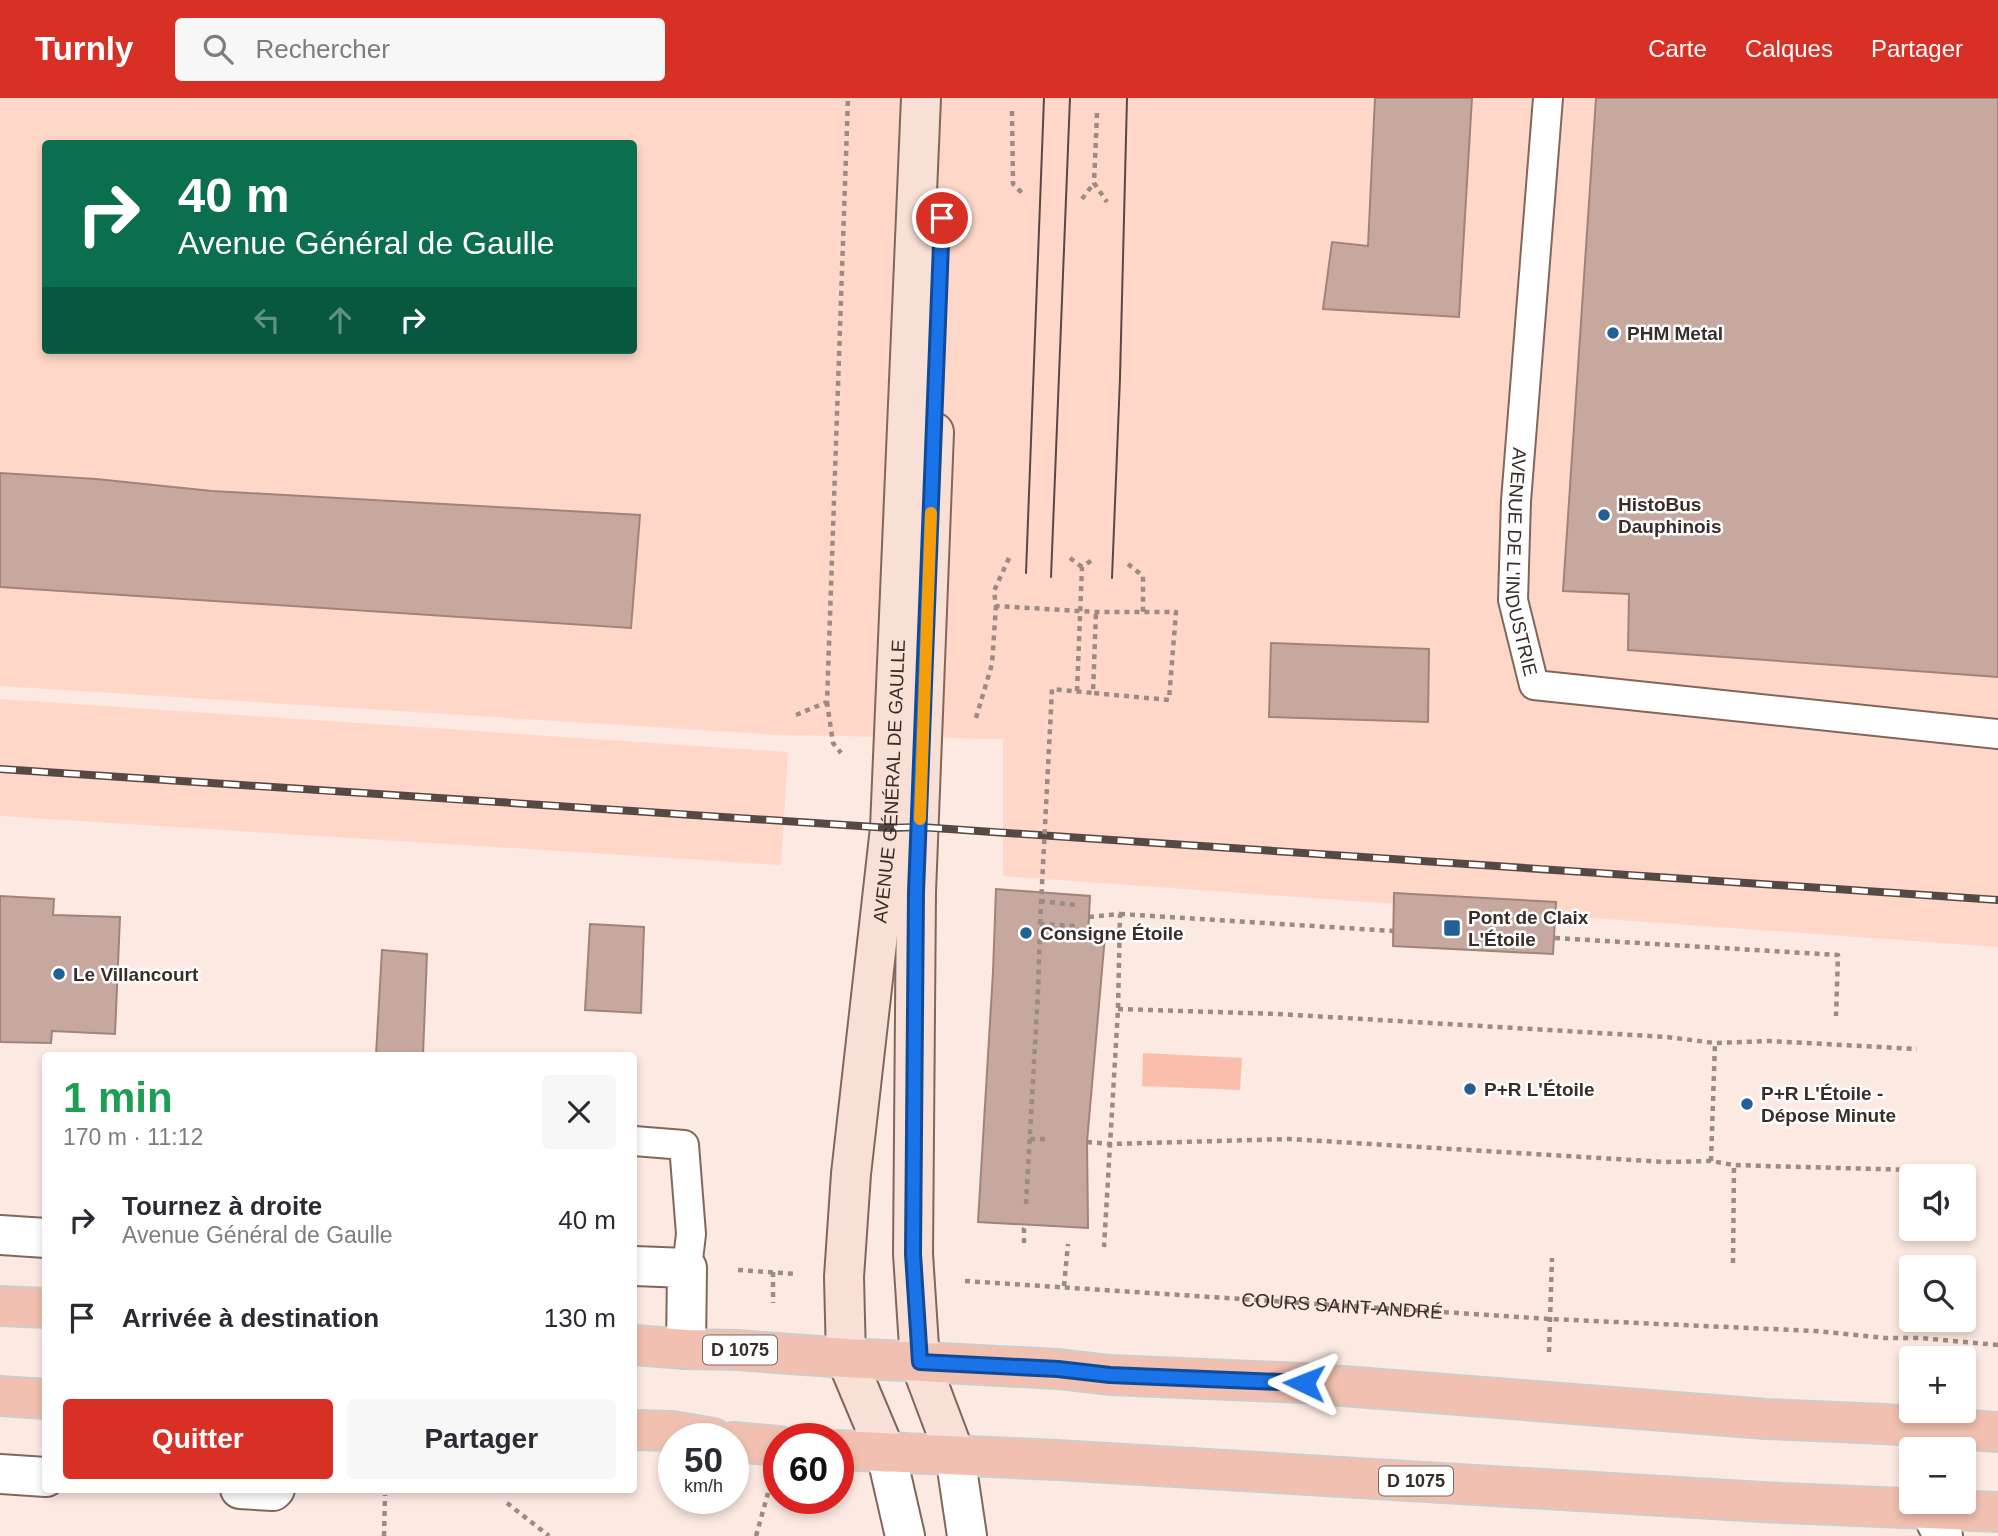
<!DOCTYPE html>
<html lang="fr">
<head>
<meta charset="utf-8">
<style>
	body { margin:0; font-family:Arial,sans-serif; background:#f7f7f7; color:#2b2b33; height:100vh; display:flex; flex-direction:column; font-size:26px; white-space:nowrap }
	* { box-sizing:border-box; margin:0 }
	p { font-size:23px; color:#7c7c81 }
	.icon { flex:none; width:38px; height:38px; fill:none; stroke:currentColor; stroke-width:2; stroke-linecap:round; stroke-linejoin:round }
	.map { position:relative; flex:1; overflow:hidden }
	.details { position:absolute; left:42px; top:954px; width:595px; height:441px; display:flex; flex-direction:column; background:#fff; border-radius:7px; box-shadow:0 4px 10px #0003 }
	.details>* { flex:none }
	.top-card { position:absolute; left:42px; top:42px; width:595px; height:214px; border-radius:7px; box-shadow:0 4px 10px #0003; background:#0b6e4f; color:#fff; overflow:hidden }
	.buttons { position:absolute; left:1899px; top:1066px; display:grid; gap:14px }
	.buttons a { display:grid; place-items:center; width:77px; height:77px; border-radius:7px; background:#fff; box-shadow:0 4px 10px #0003; font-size:35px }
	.speed { position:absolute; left:658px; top:1325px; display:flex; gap:14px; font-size:35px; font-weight:700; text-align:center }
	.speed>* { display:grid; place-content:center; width:91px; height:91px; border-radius:50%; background:#fff; box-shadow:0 4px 10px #0003; line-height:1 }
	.speed small { font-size:18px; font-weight:400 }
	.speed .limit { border:10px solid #d22; background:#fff; color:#111 }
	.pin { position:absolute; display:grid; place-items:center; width:60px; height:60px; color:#fff; margin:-30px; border:4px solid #fff; border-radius:50%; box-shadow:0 2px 7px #0007 }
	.me { position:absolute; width:77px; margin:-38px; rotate:272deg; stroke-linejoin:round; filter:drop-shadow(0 0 5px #0008) }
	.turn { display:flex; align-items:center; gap:24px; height:147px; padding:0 21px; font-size:32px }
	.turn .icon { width:91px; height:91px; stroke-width:2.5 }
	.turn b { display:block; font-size:49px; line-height:60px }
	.lanes { display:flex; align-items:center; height:66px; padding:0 21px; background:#0003; justify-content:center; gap:35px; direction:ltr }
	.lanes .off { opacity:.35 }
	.round { display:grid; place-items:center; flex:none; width:74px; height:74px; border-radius:7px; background:#f7f7f7 }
	.overview { display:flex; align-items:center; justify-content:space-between; height:119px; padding:0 21px }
	h1 { font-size:42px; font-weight:700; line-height:52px; color:#1e9e55 }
	.button { display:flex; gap:14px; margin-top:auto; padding:14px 21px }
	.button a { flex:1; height:80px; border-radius:7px; background:#d93025; color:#fff; font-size:28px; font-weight:700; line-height:80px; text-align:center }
	.button a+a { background:#f7f7f7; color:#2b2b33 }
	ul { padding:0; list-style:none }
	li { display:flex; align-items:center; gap:21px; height:98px; padding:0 21px }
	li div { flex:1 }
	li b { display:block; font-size:26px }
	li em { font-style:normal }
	header { display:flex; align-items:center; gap:42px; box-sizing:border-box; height:98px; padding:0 35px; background:#d93025; color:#fff }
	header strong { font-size:33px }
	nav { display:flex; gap:38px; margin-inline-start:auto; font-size:24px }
	.search { width:490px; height:63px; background:#f7f7f7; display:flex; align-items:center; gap:18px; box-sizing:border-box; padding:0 24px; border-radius:7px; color:#7c7c81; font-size:26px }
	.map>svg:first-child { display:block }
</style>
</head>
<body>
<header>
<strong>Turnly</strong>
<div class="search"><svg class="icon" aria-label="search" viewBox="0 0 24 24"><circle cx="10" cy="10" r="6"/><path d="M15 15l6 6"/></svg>Rechercher</div>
<nav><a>Carte</a><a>Calques</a><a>Partager</a></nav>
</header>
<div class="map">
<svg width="1998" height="1438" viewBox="0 0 1998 1438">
	<rect width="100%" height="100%" fill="#fce9e2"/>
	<!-- built -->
	<path fill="#ffd7c9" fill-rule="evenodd" d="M0,0h1998v849l-995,-71v-137l-224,-4 -779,-49zM46,46h588v206h-588z
		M0,601l788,53 -7,113 -781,-49z"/>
	<!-- green -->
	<path fill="#f9bfac" d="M1143,955l99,5 -2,32 -98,-4z"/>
	<!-- building -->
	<path fill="#c6a89e" stroke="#a08379" stroke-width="2" d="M1375,0h97l-13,219 -136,-8 9,-67 36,4z
		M1596,0h402v579l-370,-27 1,-56 -66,-3z
		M0,375l96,6 116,12 428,24 -9,113 -631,-41z
		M1271,545l158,6 -1,73 -159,-5z
		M996,791l94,7 -2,39 17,1 -18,206 1,86 -110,-6 15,-250z
		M1394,795l162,9 -3,52 -160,-8z
		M0,798l54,3 -1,16 67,2 -5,117 -63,-3 -1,12 -51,-1z
		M590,826l54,3 -3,86 -56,-3z
		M382,852l45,4 -4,101h-47z"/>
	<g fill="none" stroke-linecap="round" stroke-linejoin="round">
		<defs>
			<g id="lane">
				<path id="s2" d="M1548,0l-32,403 -3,99 21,85 464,49"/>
				<path d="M634,1043l50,4 7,89 -4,34"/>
			</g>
			<path id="street" d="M0,1137l46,3
				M634,1168l53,2 -1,81
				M886,1355l19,83
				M955,1357l12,81
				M0,1376l46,3
				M240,1391l33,2 2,-2
				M1929,1410l14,28"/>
			<g id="secondary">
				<path d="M934,334l-18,460 -3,362 7,108 35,93"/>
				<path id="s3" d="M886,1355l-40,-95 -2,-81 7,-103 39,-346 31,-730"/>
			</g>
			<path id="primary" d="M0,1208l46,2
				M634,1247l52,4 51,1 109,8 212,11 52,6 194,8 462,36 118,5 114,8
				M0,1298l46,3
				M634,1332l38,1 41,7
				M733,1344l46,4
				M838,1352l219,10 705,42 236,10"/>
		</defs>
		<!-- lane casing -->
		<use href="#lane" stroke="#81665c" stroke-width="32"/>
		<!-- street casing -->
		<use href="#street" stroke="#81665c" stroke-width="42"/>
		<!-- secondary casing -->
		<use href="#secondary" stroke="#81665c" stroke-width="42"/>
		<!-- primary casing -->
		<use href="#primary" stroke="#cfcdcc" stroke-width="42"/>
		<!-- path -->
		<g stroke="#9a8b85" stroke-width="4.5" stroke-dasharray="5 5" stroke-linecap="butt">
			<path d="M1012,13l1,73 10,10"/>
			<path d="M1097,15l-3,70 13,19"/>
			<path d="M1082,101l12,-16"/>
			<path d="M1009,460l-15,33 2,15 100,6h80l-7,88 -76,-7 3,-81"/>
			<path d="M1070,460l12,9"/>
			<path d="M1128,466l15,12v36"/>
			<path d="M1077,593l5,-124 10,-7"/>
			<path d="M827,604l6,41 8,10"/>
			<path d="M796,617l31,-13 21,-604"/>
			<path d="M976,620l16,-54 4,-58"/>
			<path d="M1040,803l36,4"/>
			<path d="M1120,816l273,17"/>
			<path d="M1089,819l31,-3 -2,95 -14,238"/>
			<path d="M1555,840l283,17 -2,61"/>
			<path d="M1118,911l160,5 389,23 48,6 54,-2 148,8"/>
			<path d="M1030,1041h19"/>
			<path d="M1087,1044l23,2 179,-5 376,23 46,-1 23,4 32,1 148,4"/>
			<path d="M1711,1063l4,-118"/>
			<path d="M1026,1106l12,-212 2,-68 35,2"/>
			<path d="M1024,1145v-14l2,-4"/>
			<path d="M1733,1165l1,-98"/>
			<path d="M738,1172l58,4"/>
			<path d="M773,1174v31"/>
			<path id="s1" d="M965,1183l585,38 265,12 70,7h35l78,7"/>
			<path d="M1064,1188l4,-42"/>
			<path d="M1549,1254l3,-94"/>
			<path d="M507,1405l42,33"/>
			<path d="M384,1438l1,-41"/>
			<path d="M756,1438l12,-43"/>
		</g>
		<!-- lane -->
		<use href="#lane" stroke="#fff" stroke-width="28"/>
		<!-- street -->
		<use href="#street" stroke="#fff" stroke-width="38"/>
		<!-- secondary -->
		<use href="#secondary" stroke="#f8e0d7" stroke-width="38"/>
		<!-- primary -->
		<use href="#primary" stroke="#f1c0b0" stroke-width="38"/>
		<!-- tram -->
		<path stroke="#564944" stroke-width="2" d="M1026,475l18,-475
			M1051,479l19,-479
			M1112,480l8,-200 7,-280"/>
		<defs>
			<path id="rail" d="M0,671l890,59 30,-1 1078,73"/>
		</defs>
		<!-- rail casing -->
		<use href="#rail" stroke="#564944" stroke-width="8"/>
		<!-- rail -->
		<use href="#rail" stroke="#fff" stroke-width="5" stroke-dasharray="16" stroke-linecap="butt"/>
		<!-- path-bridge -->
		<path stroke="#9a8b85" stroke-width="4.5" stroke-dasharray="5 5" stroke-linecap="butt" d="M1040,826l12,-235 41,4"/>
	</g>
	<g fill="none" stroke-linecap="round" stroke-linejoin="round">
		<defs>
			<path id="route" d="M942,120l-26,674 -3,362 7,108 138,7 52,6 194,8"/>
		</defs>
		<!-- route casing -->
		<use href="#route" stroke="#114b97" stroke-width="18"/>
		<!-- route -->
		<use href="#route" stroke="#1a73e8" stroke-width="12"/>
		<!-- slow -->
		<path stroke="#f59e0b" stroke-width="12" d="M920,721l11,-306"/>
	</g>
	<!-- markers -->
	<g fill="#236097" stroke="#fff" stroke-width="2.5">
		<circle cx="1613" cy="235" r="7"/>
		<circle cx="1604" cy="417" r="7"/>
		<rect x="1443" y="821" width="18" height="18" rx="3.5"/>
		<circle cx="1026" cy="835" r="7"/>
		<circle cx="59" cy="876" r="7"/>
		<circle cx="1470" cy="991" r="7"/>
		<circle cx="1747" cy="1006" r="7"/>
	</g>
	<g text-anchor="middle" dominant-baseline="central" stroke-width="5" stroke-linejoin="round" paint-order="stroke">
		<!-- shield labels -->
		<g fill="#fff" stroke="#746c69" stroke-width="2">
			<rect x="703" y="1237.5" width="74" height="29" rx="5"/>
			<rect x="1379" y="1368.5" width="74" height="29" rx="5"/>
		</g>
		<g font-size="18" font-weight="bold" fill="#392d29">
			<text x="740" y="1252">D 1075</text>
			<text x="1416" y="1383">D 1075</text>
		</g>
		<!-- poi labels -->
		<g font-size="19" font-weight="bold" fill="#392d29" stroke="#fff" text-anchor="start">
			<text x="1627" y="235">PHM Metal</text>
			<text x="1618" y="406">HistoBus<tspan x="1618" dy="22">Dauphinois</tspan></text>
			<text x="1468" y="819">Pont de Claix<tspan x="1468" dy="22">L'Étoile</tspan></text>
			<text x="1040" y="835">Consigne Étoile</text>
			<text x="73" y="876">Le Villancourt</text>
			<text x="1484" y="991">P+R L'Étoile</text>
			<text x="1761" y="995">P+R L'Étoile -<tspan x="1761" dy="22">Dépose Minute</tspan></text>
		</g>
		<!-- street labels -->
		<g font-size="19" fill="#392d29" stroke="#fff">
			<text stroke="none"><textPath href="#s2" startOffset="466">AVENUE DE L'INDUSTRIE</textPath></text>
			<text stroke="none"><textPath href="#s3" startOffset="682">AVENUE GÉNÉRAL DE GAULLE</textPath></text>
			<text stroke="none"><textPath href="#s1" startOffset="378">COURS SAINT-ANDRÉ</textPath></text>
		</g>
	</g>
</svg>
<div class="buttons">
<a><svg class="icon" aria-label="sound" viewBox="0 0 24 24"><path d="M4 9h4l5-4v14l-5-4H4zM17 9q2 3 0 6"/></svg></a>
<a><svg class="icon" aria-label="search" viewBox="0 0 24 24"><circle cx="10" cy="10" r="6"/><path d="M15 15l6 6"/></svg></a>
<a>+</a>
<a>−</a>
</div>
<div class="speed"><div>50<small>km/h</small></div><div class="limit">60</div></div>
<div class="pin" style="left:942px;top:120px;background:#d93025"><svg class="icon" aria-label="arrive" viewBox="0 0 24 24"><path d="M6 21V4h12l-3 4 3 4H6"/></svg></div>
<svg class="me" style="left:1304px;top:1285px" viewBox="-20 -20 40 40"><path d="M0-17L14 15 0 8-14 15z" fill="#1a73e8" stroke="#fff" stroke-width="4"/></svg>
<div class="top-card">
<div class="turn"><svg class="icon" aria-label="right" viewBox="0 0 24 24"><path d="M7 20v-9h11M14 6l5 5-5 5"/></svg><div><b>40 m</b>Avenue Général de Gaulle</div></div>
<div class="lanes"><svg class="icon off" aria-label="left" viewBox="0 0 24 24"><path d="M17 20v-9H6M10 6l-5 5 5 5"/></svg><svg class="icon off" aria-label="ahead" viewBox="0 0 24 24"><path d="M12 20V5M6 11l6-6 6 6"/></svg><svg class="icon" aria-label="right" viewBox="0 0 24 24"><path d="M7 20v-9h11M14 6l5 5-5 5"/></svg></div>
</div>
<section class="details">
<div class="overview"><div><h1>1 min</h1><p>170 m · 11:12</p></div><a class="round"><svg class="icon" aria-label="close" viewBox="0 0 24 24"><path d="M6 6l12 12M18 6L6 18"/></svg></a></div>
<ul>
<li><svg class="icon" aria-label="right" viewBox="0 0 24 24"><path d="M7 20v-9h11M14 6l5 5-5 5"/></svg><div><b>Tournez à droite</b><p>Avenue Général de Gaulle</p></div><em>40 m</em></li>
<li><svg class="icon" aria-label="arrive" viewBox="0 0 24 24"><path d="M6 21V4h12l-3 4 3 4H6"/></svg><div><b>Arrivée à destination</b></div><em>130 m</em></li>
</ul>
<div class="button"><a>Quitter</a><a>Partager</a></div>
</section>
</div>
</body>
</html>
